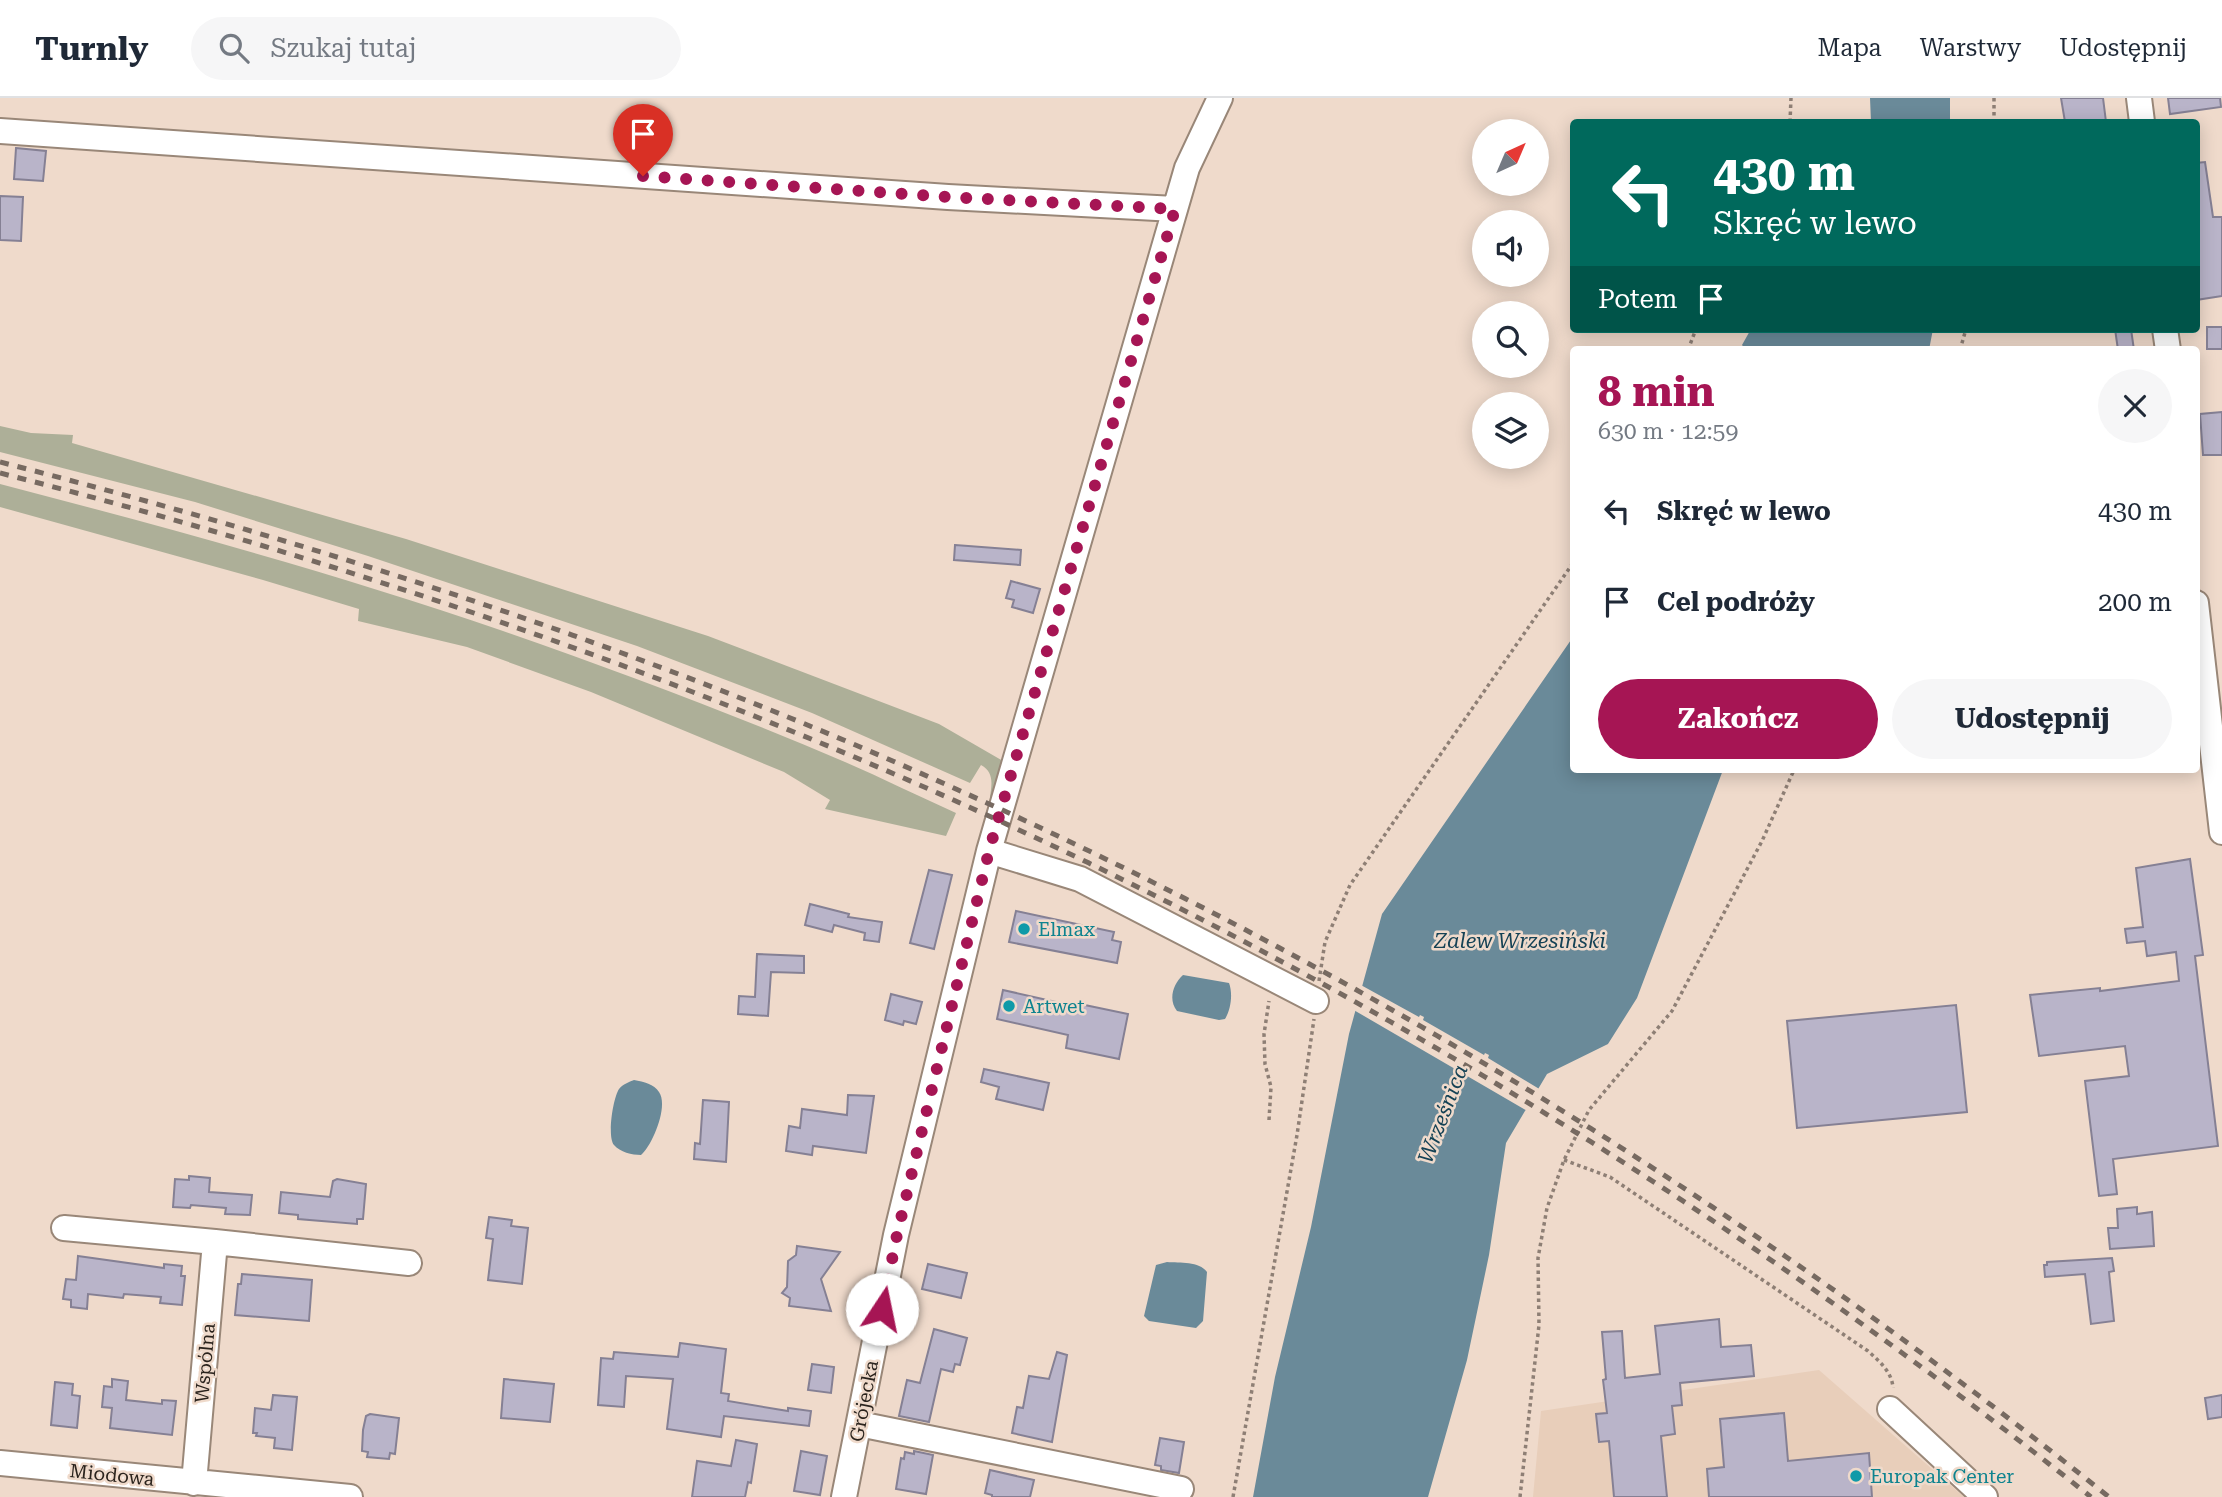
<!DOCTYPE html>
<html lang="pl">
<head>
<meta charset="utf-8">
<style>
	body { margin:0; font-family:"Roboto Serif",serif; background:#f6f6f7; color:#1f2937; height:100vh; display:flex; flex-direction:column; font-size:26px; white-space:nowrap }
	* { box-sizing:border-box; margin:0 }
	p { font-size:23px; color:#747a83 }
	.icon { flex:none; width:38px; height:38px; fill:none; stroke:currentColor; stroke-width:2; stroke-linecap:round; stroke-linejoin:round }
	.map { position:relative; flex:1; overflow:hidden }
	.sheet { position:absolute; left:1570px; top:248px; width:630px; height:427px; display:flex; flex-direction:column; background:#fff; border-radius:7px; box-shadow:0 4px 18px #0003 }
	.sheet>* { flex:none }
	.hud { position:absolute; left:1570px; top:21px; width:630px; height:214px; border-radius:7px; box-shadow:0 4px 18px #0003; background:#00695c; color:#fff; overflow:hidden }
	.needle { width:46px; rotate:44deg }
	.fabs { position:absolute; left:1472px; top:21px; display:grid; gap:14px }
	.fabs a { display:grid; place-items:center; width:77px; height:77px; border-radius:50%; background:#fff; box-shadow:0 4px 18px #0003; font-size:35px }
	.pin { position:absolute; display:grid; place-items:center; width:60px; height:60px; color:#fff; margin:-72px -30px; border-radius:50% 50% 50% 0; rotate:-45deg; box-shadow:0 0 7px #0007 }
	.pin .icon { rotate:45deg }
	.me { position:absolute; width:77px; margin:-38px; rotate:11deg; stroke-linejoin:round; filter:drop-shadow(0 0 5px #0008) }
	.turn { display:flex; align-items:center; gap:24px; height:147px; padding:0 28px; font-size:32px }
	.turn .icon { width:91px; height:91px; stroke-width:2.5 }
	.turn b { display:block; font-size:49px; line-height:60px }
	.then { display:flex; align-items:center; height:66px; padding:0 28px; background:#0003; gap:14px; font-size:26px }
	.round { display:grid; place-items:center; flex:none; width:74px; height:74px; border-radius:37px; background:#f6f6f7 }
	.overview { display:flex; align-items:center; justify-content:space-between; height:119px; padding:0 28px }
	h1 { font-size:42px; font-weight:700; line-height:52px; color:#a61554 }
	.primary-button { display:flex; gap:14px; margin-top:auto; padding:14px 28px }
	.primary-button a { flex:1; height:80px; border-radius:42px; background:#a61554; color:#fff; font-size:28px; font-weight:700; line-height:80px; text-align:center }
	.primary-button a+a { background:#f6f6f7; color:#1f2937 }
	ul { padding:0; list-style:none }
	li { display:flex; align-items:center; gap:21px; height:91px; padding:0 28px }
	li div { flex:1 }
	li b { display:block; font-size:26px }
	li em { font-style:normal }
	header { display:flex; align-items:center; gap:42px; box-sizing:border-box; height:98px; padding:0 35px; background:#fff; border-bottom:2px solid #e0e1e3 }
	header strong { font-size:33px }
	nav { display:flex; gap:38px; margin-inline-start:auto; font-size:24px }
	.search { width:490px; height:63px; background:#f6f6f7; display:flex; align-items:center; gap:18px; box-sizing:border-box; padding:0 24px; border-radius:38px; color:#747a83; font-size:26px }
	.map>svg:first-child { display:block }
</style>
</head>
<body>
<header>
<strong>Turnly</strong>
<div class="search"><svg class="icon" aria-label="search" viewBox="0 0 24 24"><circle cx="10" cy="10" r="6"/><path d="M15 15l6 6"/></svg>Szukaj tutaj</div>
<nav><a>Mapa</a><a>Warstwy</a><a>Udostępnij</a></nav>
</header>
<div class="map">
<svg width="2222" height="1399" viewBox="0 0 2222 1399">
	<rect width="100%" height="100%" fill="#efdacb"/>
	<!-- built -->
	<path fill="#e8ceba" d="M1819,1272l145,127h-431l8,-86z"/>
	<!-- green -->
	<path fill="#adaf98" d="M0,328l31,7 42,2 -1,8 334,96 302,97 231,88 64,37 -8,39 -5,-3c2,-13 4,-25 -9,-32l-11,18 -158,-70 -175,-67 -269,-90 -173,-54 -195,-50z
		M0,386c169,44 338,90 503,147 115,40 230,83 342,131 37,16 73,34 111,51l-10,23 -121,-27 5,-9 -46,-28 -193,-80 -124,-45 -109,-26 1,-12 -96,-29 -263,-73z"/>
	<!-- water -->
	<path fill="#6a8a99" d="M1870,0h80v24h-79z
		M1751,231h182l-4,21h-183l-4,-5z
		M1573,539v133h150l-86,228 -29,46 -61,30 -41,69 -17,112 -22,105 -39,137h-175l22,-120 36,-150 38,-193 33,-120z
		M1183,877l46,8c4,10 2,27 -4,36l-6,1 -42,-9c-9,-11 -4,-27 6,-36z
		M634,982c10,2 20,4 25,12 10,14 -7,54 -18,63 -9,0 -21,-3 -27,-10 -7,-8 -1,-47 5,-56 4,-5 10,-7 15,-9z
		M1167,1164c13,1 32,-1 40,10l-4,49 -7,7 -47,-7 -5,-5 12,-51z"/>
	<!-- pier -->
	<path fill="#efdacb" d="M1359,886l60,33 1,-2 4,2 -1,3 61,35 1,-2 4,2 -1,3 53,32 -12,22 -177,-103z"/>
	<!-- building -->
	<path fill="#b9b4c9" stroke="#858094" stroke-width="2" d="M2061,0h42l3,24h-41z
		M2168,0h52l1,9 -51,7z
		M16,50l30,3 -3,30 -29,-2z
		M2205,64l8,55h9v79l-26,4v-137z
		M0,98l23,1 -2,44 -21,-1z
		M2207,229h15v22h-15z
		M2115,231h16l3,21h-16z
		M2222,314v43h-19l-3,-41z
		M955,447l66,5 -1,15 -66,-5z
		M1011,483l29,8 -7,24 -21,-6 2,-7 -8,-2z
		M2190,761l13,96 -8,1 23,190 -105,13 4,35 -18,2 -14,-115 44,-5 -4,-30 -86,10 -9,-61 70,-7v3l79,-10 -3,-29 -29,4 -2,-15 -18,2 -2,-14 18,-2 -7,-59z
		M929,772l23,5 -18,74 -24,-6z
		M810,806l39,10 -1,3 34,5 -3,20 -15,-2 1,-7 -31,-8 -2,7 -27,-7z
		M1016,813l98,21 -2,8 9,2 -4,21 -108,-21z
		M757,856l47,2v17l-33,-1 -3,44 -30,-2 1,-18 16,1z
		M1003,892l71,16 1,-3 53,11 -9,45 -53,-11 2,-13 -71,-16z
		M891,896l31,8 -6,22 -12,-3 -1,4 -18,-5z
		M1956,907l11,107 -170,16 -10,-107z
		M984,971l65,14 -6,27 -47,-11 3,-12 -18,-5z
		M848,997l26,1 -8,57 -53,-7 -1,9 -26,-4 3,-25 11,2 2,-19 45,6z
		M703,1002l26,2 -3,60 -32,-3 1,-16 5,1z
		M189,1078l21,2 -1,14 43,3 -2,20 -25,-1 1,-6 -35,-3 -1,3 -17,-1 2,-28 14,1z
		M337,1081l29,5 -3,35h-6v5l-59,-5v-4l-19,-2 2,-21 49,5 3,-16z
		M2137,1109v7l15,-2 2,34 -44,3 -2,-21h10l-1,-19z
		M489,1119l23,3 -1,6 17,2 -6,56 -34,-4 5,-41 -7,-1z
		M797,1148l43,6 -19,27 10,32 -42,-5 1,-8 -8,-5 5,-6 1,-26 8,-6z
		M78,1158l86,12v-4l18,2 -1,10h4l-3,29 -22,-2 1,-6 -37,-3 -1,4 -35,-4 -1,15 -16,-2v-7l-8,-1 3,-20 10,1z
		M2112,1160l2,13 -5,1 5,49 -23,3 -6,-50 -40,3 -1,-12h3v-3z
		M928,1166l39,9 -6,25 -39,-9z
		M242,1176l70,6 -3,41 -74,-6 3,-31h3z
		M1719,1221l2,28 30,-2 3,31 -74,7 2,22 -10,1 3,28 -14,2 6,61h-53l-5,-56 -10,1 -3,-28 11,-1 -4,-33 3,-1 -4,-47 20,-1 3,47 35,-4 -5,-48z
		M934,1231l33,9 -7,27 -5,-1 -2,8 -12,-3 -12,53 -30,-6 8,-36 13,3z
		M680,1245l46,6 -5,44 8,1 -1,7 60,10v-3l23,3 -2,15 -85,-10 -3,21 -54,-8 6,-50 -47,-3 -2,31 -26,-2 3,-47 12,1 1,-7 64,5z
		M1057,1254l10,3 -15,87 -40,-9 5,-26 6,1 6,-32 20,3z
		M812,1266l22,3 -3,26 -23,-3z
		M112,1281l16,2 -2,19 36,4v-4l14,1 -4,34 -62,-7 2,-20 -10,-1 2,-21 8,1z
		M504,1281l50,5 -4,38 -49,-4z
		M55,1284l18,2 -1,11 8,1 -3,32 -26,-3z
		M273,1297l24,2 -5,53 -18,-2 1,-10 -19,-2 1,-3h-4l2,-25 16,2z
		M2222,1297v22l-14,2 -3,-21z
		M1784,1315l4,48 81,-8 3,44h-163l-2,-28 17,-2 -4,-48z
		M370,1316l29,4 -4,36 -5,-1 -1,6 -22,-2 1,-5 -6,-1 1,-21 3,-14z
		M1160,1340l24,4 -5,31 -18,-3v-4l-6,-1z
		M736,1342l21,4 -6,39 -3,-1 -3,15h-53l5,-36 34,5z
		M801,1353l26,5 -7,39 -26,-4z
		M914,1353l19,4 -7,39 -30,-5 5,-31 3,1 1,-7 9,2z
		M990,1372l44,10 -4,17h-38v-2l-7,-2z"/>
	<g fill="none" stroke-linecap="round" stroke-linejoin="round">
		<defs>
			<path id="minor" d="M2139,0l3,24
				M0,33l948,66 227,12
				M2165,231l3,21
				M2196,505l26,229
				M989,753l91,28 236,122
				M64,1130l151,14 -21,241
				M215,1144l194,21
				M1890,1311l95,88
				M859,1326l322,65
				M0,1365l350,34
				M844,1399l52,-262 93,-384 198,-683 33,-70"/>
		</defs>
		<!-- minor casing -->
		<use href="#minor" stroke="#998778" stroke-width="28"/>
		<!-- path -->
		<path stroke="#8e7f75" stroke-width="3.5" stroke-dasharray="3.5 3.5" stroke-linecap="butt" d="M1994,0v24
			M1790,24l1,-24
			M1688,252l8,-21
			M1960,252l6,-21
			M1319,883l6,-39 25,-57 223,-322
			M1269,1022l2,-33 -6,-23 -1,-30 5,-33
			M1564,1062l46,17 258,174c12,11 24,21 25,37
			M1233,1399l64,-362 17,-116
			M1520,1399l19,-172 -1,-67 9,-50 17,-48 25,-50 83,-99 90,-170 32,-71"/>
		<!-- minor -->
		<use href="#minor" stroke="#fff" stroke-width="24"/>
		<!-- rail -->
		<path stroke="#776a61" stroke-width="5" stroke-dasharray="9 9" stroke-linecap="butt" d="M0,364c327,84 648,188 956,327 413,185 800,425 1153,708
			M0,375c313,80 619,181 915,310 421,184 817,428 1176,714"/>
	</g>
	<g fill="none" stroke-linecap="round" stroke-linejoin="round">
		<!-- route -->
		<path stroke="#a61554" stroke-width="12" stroke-dasharray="0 21.6" d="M643,78l305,21 227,12 -186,642 -92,384 -15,74"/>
	</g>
	<!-- markers -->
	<g fill="#0f9aa8" stroke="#efdacb" stroke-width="2.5">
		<circle cx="1024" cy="831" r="7"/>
		<circle cx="1009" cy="908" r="7"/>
		<circle cx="1856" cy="1378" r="7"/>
	</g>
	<g text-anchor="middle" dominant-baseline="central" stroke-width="5" stroke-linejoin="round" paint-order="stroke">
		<!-- culture labels -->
		<g font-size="19" fill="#0d838f" stroke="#efdacb" text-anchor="start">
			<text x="1038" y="831">Elmax</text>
			<text x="1023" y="908">Artwet</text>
			<text x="1870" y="1378">Europak Center</text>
		</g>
		<!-- street labels -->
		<g font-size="19" fill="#2a231d" stroke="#efdacb">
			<text transform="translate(205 1265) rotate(-85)">Wspólna</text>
			<text transform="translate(864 1303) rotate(-79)">Grójecka</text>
			<text transform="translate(112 1377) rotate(6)">Miodowa</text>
		</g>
		<!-- water labels -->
		<g font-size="21" font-style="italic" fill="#154255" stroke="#efdacb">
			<text x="1520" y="843">Zalew Wrzesiński</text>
			<text transform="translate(1443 1016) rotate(-69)">Wrześnica</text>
		</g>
	</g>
</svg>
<div class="fabs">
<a><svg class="needle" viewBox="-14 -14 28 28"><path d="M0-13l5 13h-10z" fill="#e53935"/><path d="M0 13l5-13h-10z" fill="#747a83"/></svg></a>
<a><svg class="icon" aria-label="sound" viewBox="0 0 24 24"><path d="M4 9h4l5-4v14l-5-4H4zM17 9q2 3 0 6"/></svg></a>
<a><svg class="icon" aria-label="search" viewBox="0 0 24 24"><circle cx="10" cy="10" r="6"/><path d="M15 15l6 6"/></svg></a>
<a><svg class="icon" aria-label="layers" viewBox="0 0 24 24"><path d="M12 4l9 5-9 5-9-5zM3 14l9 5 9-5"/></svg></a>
</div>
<div class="pin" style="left:643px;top:78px;background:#d93025"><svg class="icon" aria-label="arrive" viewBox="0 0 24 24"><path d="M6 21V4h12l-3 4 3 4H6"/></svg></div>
<svg class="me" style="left:882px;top:1211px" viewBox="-20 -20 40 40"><circle r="19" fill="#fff"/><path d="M0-13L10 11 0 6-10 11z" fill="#a61554"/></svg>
<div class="hud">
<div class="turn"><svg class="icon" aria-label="left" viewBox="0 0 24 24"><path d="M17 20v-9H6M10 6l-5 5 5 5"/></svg><div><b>430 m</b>Skręć w lewo</div></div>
<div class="then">Potem<svg class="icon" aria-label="arrive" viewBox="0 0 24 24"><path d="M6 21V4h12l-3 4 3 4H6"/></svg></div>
</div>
<section class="sheet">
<div class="overview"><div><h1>8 min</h1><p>630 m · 12:59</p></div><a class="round"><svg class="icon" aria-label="close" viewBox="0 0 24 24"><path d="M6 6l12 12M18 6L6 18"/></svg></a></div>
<ul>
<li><svg class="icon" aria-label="left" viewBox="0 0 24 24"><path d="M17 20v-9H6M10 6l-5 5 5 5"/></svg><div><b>Skręć w lewo</b></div><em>430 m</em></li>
<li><svg class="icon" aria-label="arrive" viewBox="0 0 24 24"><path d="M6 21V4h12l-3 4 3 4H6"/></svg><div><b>Cel podróży</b></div><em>200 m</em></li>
</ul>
<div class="primary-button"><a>Zakończ</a><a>Udostępnij</a></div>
</section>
</div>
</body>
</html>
